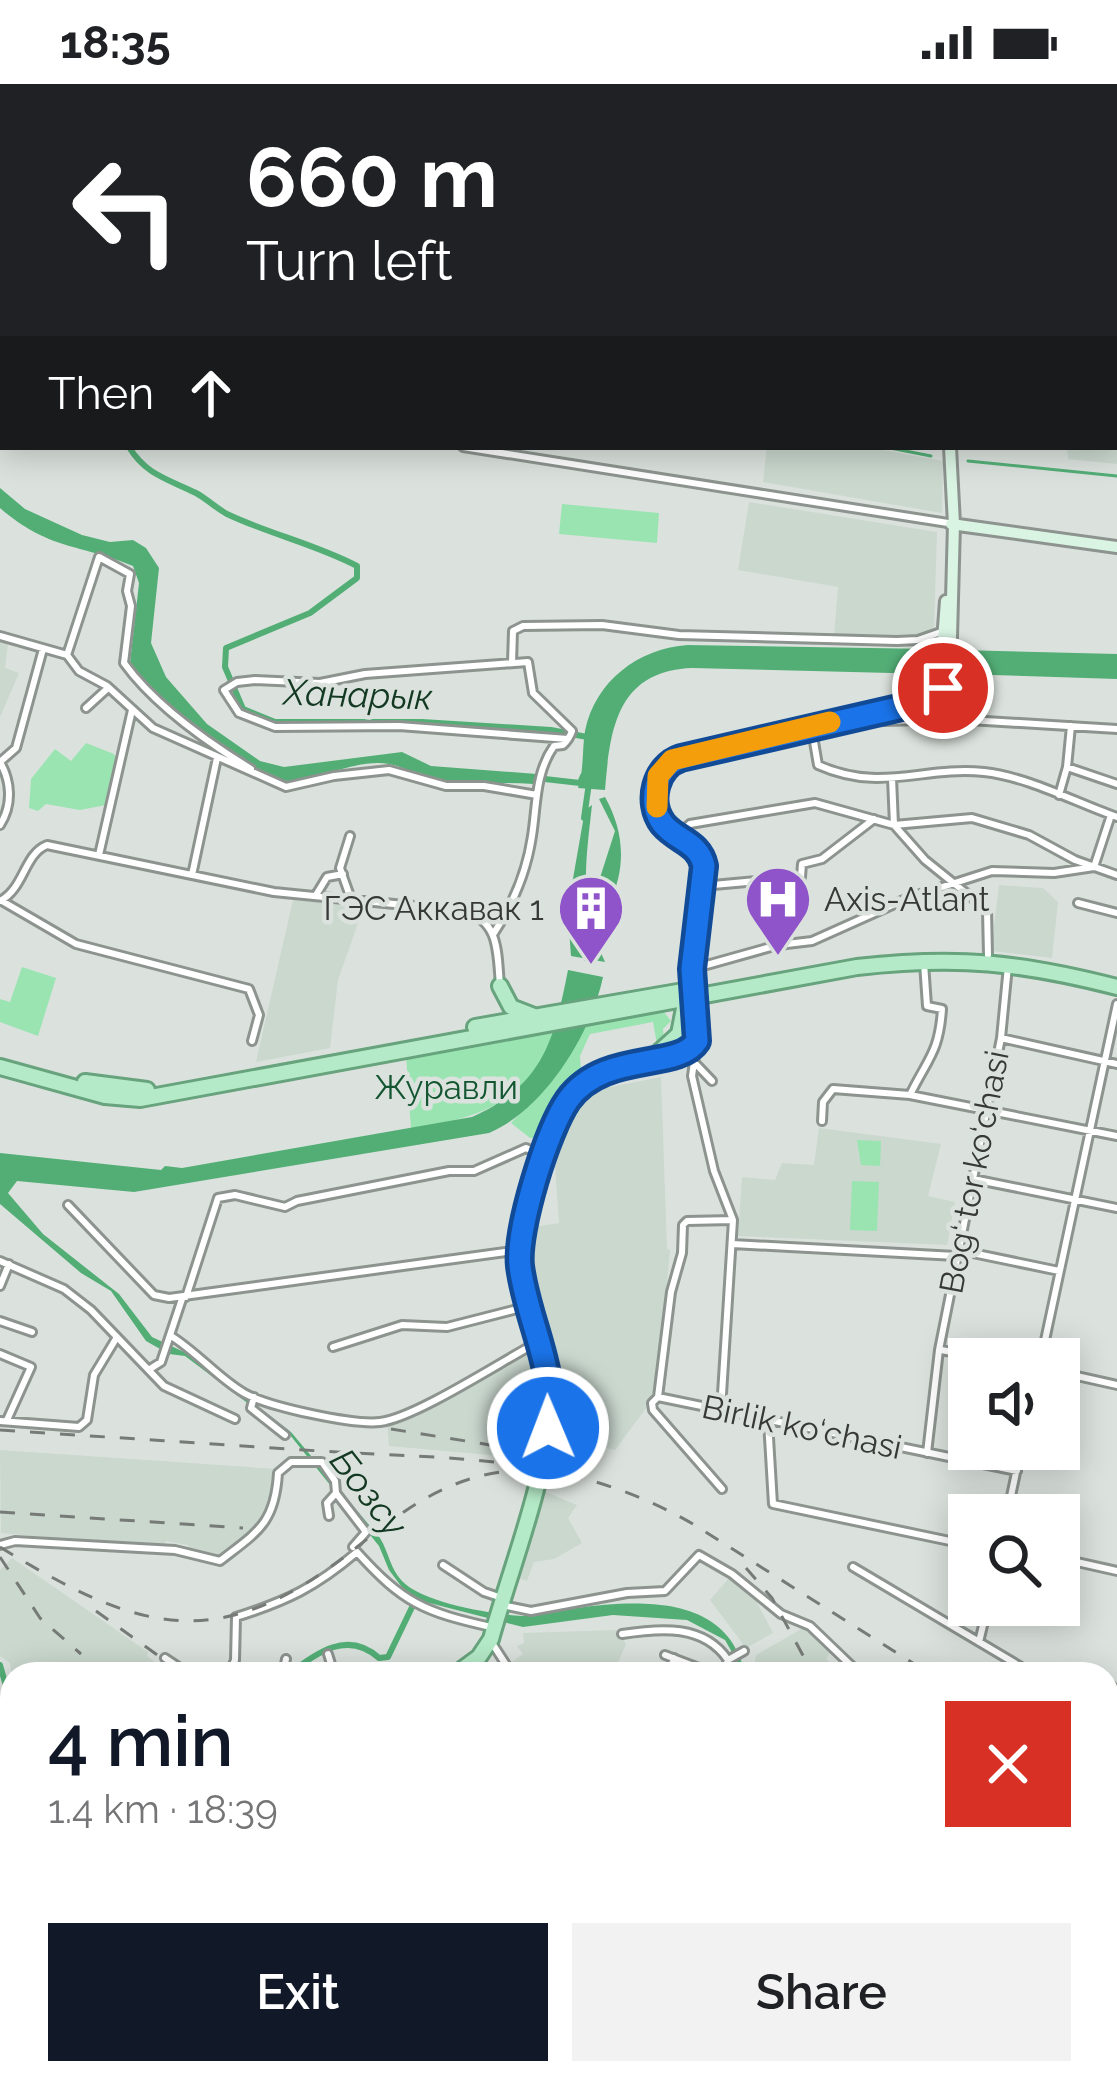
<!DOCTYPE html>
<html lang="en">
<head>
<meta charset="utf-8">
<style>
	body { margin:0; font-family:Raleway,sans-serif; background:#f2f2f2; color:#202124; height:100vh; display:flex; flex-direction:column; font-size:45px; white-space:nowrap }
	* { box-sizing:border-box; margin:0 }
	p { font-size:39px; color:#757577 }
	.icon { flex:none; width:66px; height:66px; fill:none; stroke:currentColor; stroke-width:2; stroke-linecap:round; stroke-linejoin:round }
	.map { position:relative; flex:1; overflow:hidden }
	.panel { position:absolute; left:0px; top:1578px; width:1119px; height:423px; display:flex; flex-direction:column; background:#fff; border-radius:36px 36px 0 0; box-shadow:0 6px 30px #0003 }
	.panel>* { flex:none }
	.hud { position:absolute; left:0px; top:0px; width:1119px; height:366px; box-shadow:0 6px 30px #0003; background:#202124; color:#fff; overflow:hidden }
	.controls { position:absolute; left:948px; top:1254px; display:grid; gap:24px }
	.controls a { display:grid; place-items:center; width:132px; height:132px; border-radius:0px; background:#fff; box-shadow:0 6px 30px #0003; font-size:60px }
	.pin { position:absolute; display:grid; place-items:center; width:102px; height:102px; color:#fff; margin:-51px; border:6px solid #fff; border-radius:50%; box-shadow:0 3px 12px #0007 }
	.me { position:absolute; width:132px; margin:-66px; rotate:359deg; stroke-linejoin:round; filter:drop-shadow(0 0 9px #0008) }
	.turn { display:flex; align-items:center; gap:42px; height:252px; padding:0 48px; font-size:54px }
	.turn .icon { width:156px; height:156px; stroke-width:2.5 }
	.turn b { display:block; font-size:84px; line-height:102px }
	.then { display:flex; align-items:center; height:114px; padding:0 48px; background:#0003; gap:24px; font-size:45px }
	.round { display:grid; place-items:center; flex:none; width:126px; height:126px; border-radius:0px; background:#f2f2f2 }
	.overview { display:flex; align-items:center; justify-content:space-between; height:204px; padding:0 48px }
	h1 { font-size:72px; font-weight:600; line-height:90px; color:#111827 }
	.action { display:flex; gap:24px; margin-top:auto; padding:24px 48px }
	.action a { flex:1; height:138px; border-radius:0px; background:#111827; color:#fff; font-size:48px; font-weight:600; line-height:138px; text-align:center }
	.action a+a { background:#f2f2f2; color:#202124 }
	.status { display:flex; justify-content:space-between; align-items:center; height:84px; padding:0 60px; background:#fff; direction:ltr }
	.status svg { height:33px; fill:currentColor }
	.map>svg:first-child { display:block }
</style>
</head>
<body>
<div class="status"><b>18:35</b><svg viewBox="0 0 49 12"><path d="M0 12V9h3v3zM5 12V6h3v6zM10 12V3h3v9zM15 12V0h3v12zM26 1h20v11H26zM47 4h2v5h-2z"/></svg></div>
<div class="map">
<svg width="1117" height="2000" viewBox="0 0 1117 2000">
	<rect width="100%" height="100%" fill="#dbe2dd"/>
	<!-- built -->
	<path fill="#cad8ce" d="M1117,317v63l-49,-5 -1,-12h49z
		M767,363h99l77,14 -1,52 -179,-31z
		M749,418l188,30 -3,95 -15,11 -85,-1 4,-50 -100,-17z
		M0,558l8,2 -3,24 14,5 -19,44z
		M999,801l44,3 15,14 -6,56 -61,-7z
		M293,816l71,6 -26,74 -8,68 -74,14z
		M661,993l6,172 3,1 -7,83 -8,63 -40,54 -60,-15 6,-52 -35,-128 7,-28 26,-4 -4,-59 15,-46 21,-27z
		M819,1044l122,16 -13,52 27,6 -8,43 -209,-9 4,-59 33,3 7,-17 32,2z
		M535,1263l10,36v27l-10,49 -146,-13 -2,-24z
		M0,1366l277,19 -2,33 -15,27 -40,30 -30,-7 -2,-7 -22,-4 -2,7 -163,-15z
		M541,1406l36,15 -9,13 14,25 -28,16 -20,3 -7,19 -14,-4z
		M12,1474l136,94 -1,4 23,18h-158v4l-2,-15 -10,-7v-86z
		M729,1494l24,17 20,38 -27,15 -36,-48z
		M805,1543l25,26 -4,6 16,15h-89l3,-19z
		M617,1546l9,14 -13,30h-94l-10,-10 14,-10 -6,-8 7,-3 -1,-10z
		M1107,1728l10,1v99h-10z
		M1108,1865h9v94l-10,-1z
		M519,1989h229l11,11h-230z"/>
	<!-- green -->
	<path fill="#9ae4b2" d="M562,420l97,9 -2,30 -98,-9z
		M86,659l28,11 4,11 -12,40 -26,5 -34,-6 -8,7 -9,-3 2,-29 24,-30 16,12z
		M22,883l34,11 -18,58 -38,-14v-23l10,3z
		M664,928l7,9 -8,8 1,13 -6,8 -5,-28 -63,12 -10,22 1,15 -22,29 -17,38h-12l-19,-15 39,-42 35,-56z
		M555,946c-24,72 -76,88 -144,99l-5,-74z
		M857,1056l24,1 -1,25 -19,-1z
		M852,1097l27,1 -2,49 -27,-1z
		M748,1989h94v11h-83z"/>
	<!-- water -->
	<path fill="#53ae76" d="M0,404l25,21 57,26 28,7 23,-2 13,8 13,20 -8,75 15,34 41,47 53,37 24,6 118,-15 29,14 106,8 1,4 -5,6c-31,-2 -62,0 -92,-3 -20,-1 -34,-14 -52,-17 -31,-6 -70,16 -99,17 -46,0 -134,-81 -160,-118l9,-80 -6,-17c-55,-23 -83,-15 -133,-58z
		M688,561l244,4 -1,25 -239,-6c-75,3 -82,61 -87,122l-27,-2c6,-18 4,-38 7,-57 10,-50 54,-83 103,-86z
		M959,566l158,4v25l-158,-5z
		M605,713c19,34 22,70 4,107l-8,-2 -4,-15 18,-56 -16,-32z
		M592,721c-7,64 -13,96 13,157l-34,-6 -3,-40 -9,-7 12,-19 14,-80z
		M568,886l35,7c-12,57 -59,133 -114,156l-355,59 -117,-11 -9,12 35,41 76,60 33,43 32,15 107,80 89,106c9,15 10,30 22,43 21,22 89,33 120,35 73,-10 202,-41 223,58h-10l-2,-20 -8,-14 -38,-20 -74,-5 -90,12 -113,-29 -21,-28 -10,-24 -89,-111 -105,-79 -16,-2 -23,-13 -35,-50 -30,-18 -81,-69v-51l161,17 4,-4 17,2 290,-51c71,-32 82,-76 96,-147z"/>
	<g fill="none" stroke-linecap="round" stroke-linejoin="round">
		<!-- stream -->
		<path stroke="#53ae76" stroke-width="3" d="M885,363l46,9
			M968,377l149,15"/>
		<!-- canal -->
		<path stroke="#53ae76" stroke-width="6" d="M0,290l3,1
			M129,363c17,28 39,32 67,46 11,6 20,15 31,21 42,20 88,30 130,52v12l-47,35 -84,35 -1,19 18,42 32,13h147l129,8 36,7
			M536,694l44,5 3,-7
			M584,734l5,-35
			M587,875l7,-12 12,-47
			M0,1581l12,42
			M289,1590c28,-22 59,-44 90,-16l9,-1 27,-56"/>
		<defs>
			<path id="street" d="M0,181h3
				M463,363l485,76
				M0,552l67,19
				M67,571l12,16 28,15 46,42 133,59 48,-11 55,-6 57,16h38l53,9
				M67,571l32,-98 31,17 -3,17 4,15 -7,57c31,43 83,79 127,106
				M512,579l1,-32 10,-5 79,-1 77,10 218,6 21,-1 23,-8
				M86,624l22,-20
				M851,638l102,-3 164,10
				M812,646l6,35c63,28 104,1 166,7 45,5 90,30 133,45
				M0,678l16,-14 27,-99
				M1067,683l50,17
				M892,694l2,47 31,35 62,50 1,45
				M1059,711l8,-28 4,-41
				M0,741c13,-20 11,-44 0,-63
				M679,750l11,-10 125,-21 79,22 78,-7 57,17 46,25 42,15
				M350,752l-10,32 11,31
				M99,771l33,-145
				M192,791l25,-117
				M702,802l99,-9 1,-13 20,-5 52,-40
				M316,811l11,-18 16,-3
				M0,817c24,-12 24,-47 47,-56l227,47 190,19c36,10 33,42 36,74
				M2,817l74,43 173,45 10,26 -7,26
				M1078,819l39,10
				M494,849c19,-29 33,-63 38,-97 5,-32 3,-63 22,-90l9,-1c4,-4 7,-8 9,-14l-39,-38 -5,-31 -163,12 -45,9 -65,-3 -18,2 -13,8 15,23 36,14 124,-1 169,13
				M696,884l82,-23 34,-4 96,-43 84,-27 62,2 40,-6 17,-52
				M1001,954l116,26
				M696,964l-4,28 22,95 19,49 -12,190
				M692,976l20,21
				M910,1011c18,-37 29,-42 32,-86l-15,-3 -3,-43
				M822,1037l1,-19 10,-13 77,6 207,41
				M973,1095l144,29
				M68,1121l86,90 15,3 351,-48
				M732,1160l224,12
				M958,1166l101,21
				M0,1177l64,28 27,21 73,76 71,33
				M0,1202l9,-22
				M186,1213l32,-99 17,-3 50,12 12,-6 152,-30h25l52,-23 14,6
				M0,1237l32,11
				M171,1252c26,16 47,42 73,57 25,14 109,32 136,29 35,-4 122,-61 158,-80
				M333,1263l69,-22 45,2 82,-21
				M941,1266l49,9
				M0,1270l31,13 -24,53
				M1041,1275l76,-355
				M150,1285l11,-7 21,-63
				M1059,1288l58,13
				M254,1313l-3,11 34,27
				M658,1313l359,74
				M0,1337l79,6 8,-7 7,-45 23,-38
				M768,1337l5,83 196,41
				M927,1369l12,-103 62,-312 7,-72
				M722,1405l-69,-79 -1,-7 6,-6 13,-105 11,-39 1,-28 4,-4 46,-1
				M1007,1431l14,-66
				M329,1432l-2,-13 9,-10
				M0,1461l15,-4 160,9 45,11c37,-29 55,-37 58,-88l13,-11h31l13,19 1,12 30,39 -13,15
				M1059,1474l58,13
				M443,1481l41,27 18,6
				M853,1483l180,107
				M502,1521l29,6 96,-18 38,-2 34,-36 33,19 49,40 29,12 50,48
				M1005,1521l58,13
				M622,1550c38,-6 82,-10 106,26l-5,14
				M979,1558l9,-37
				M492,1559l20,31
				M328,1570l6,20
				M665,1571l50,19
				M165,1574l24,16
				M728,1576l16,-9
				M229,1590l6,-14 1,-43c51,-16 80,-30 121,-65 46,51 67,60 134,75
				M283,1590l3,-15
				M669,1590l5,-16
				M1109,1600l8,7
				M0,1647l12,6
				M171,1989l38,11
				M310,1989v11
				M3,2000l13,-11
				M225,2000l3,-11
				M391,2000l12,-11"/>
			<path id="secondary" d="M783,0l5,3
				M836,0l6,3
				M926,0v3
				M1116,128h1
				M1116,149h1
				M951,440l166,23
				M931,609l9,-13 6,-79
				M693,885l11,-107 -7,-13 -37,-31 -1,-46 17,-13 244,-56 20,-11 10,-18 4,-150 -4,-77"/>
			<path id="primary" d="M38,3l1,-3
				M0,249l3,-3
				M500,902l11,21 23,9
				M475,943l214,-37
				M657,970l22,-20 7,-36
				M0,983l105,29 35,3 717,-132c101,-11 162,-5 260,20
				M85,998l62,8
				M456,1590l23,-17 12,-18c21,-75 53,-153 60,-232 4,-44 -21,-91 -29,-134 -8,-39 27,-154 54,-183 37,-39 89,-19 119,-44l3,-30 -5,-47
				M432,1989l2,11"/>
		</defs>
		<!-- street casing -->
		<use href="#street" stroke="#8d948f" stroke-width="12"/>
		<!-- secondary casing -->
		<use href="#secondary" stroke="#8d948f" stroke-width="16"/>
		<!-- primary casing -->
		<use href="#primary" stroke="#67a37c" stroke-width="20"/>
		<!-- street -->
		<use href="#street" stroke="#fff" stroke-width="6"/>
		<!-- secondary -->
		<use href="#secondary" stroke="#daf4e3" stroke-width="10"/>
		<!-- primary -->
		<use href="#primary" stroke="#b4eac7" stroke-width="14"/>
		<!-- rail -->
		<path stroke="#777b78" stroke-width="3" stroke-dasharray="15 15" stroke-linecap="butt" d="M391,1345l137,22
			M0,1346c107,7 213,14 320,21 137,9 250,2 373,73l237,150
			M0,1428l243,16
			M0,1463c140,86 219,110 357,0 44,-35 85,-66 143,-75
			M0,1473l40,61 41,36
			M746,1484l26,30 41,76
			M96,1527l88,63
			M1107,1700l10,6
			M1107,1789h10
			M483,1989l2,11
			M520,1989l10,11"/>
	</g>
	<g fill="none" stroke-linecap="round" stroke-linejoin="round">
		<defs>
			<path id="route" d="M548,1344c10,-57 -21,-106 -28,-162 -4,-36 27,-136 48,-166 36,-50 110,-29 129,-59l-5,-72 12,-103c-5,-24 -27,-25 -41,-42 -17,-22 -7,-58 18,-66l243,-56 19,-14"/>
		</defs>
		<!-- route casing -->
		<use href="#route" stroke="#114b97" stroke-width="30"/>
		<!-- route -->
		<use href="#route" stroke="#1a73e8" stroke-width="21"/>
		<!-- slow -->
		<path stroke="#f59e0b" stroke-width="21" d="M657,723l1,-31 14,-16 158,-38"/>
	</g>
	<!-- icons -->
	<defs>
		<symbol id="hospital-pin" viewBox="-11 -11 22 30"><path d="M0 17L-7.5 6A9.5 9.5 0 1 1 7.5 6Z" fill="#8f53ca" stroke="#dbe2dd"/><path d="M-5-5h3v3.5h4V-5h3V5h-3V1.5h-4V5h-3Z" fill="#fff"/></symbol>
		<symbol id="building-pin" viewBox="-11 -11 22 30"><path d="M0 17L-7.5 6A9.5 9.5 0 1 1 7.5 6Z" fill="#8f53ca" stroke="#dbe2dd"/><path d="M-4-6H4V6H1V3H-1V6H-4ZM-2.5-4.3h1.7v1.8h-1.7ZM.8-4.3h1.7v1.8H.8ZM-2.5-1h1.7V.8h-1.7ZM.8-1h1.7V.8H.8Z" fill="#fff"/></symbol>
	</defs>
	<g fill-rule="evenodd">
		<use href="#hospital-pin" x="740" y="777" width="76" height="104"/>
		<use href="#building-pin" x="553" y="786" width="76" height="104"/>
	</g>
	<g text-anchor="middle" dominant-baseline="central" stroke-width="9" stroke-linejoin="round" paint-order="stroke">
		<!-- poi labels -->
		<g font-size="33" fill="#363937" stroke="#dbe2dd" text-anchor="start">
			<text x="824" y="815">Axis-Atlant</text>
			<text x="544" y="824" text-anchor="end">ГЭС Аккавак 1</text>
		</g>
		<!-- park labels -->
		<g font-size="33" fill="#135631" stroke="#dbe2dd">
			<text x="446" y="1003">Журавли</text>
		</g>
		<!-- street labels -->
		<g font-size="33" fill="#363937" stroke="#dbe2dd">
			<text transform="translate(974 1088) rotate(-79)">Bog‘ tor ko‘chasi</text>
			<text transform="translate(802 1343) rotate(12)">Birlik ko‘chasi</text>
		</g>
		<!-- water labels -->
		<g font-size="36" font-style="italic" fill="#133922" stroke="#dbe2dd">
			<text transform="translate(358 610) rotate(2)">Ханарык</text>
			<text transform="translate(369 1408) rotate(52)">Бозсу</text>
		</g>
	</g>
</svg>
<div class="controls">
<a><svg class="icon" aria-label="sound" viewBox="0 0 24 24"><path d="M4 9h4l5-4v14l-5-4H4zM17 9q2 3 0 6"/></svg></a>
<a><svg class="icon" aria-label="search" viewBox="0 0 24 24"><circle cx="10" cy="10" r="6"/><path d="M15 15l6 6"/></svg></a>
</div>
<div class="pin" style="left:943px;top:604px;background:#d93025"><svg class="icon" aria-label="arrive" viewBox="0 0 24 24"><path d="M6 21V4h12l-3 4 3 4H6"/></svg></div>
<svg class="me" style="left:548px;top:1344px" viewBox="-20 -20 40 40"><circle r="17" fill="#1a73e8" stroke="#fff" stroke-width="3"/><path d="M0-11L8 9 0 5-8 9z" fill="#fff"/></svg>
<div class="hud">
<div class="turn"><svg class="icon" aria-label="left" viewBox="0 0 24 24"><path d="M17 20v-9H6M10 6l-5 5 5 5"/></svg><div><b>660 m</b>Turn left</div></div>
<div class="then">Then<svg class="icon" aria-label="ahead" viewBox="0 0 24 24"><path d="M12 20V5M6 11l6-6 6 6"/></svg></div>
</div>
<section class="panel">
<div class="overview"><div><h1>4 min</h1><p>1.4 km · 18:39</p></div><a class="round" style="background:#d93025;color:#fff"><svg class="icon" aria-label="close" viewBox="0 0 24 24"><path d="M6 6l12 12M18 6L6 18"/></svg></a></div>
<div class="action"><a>Exit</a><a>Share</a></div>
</section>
</div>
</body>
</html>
